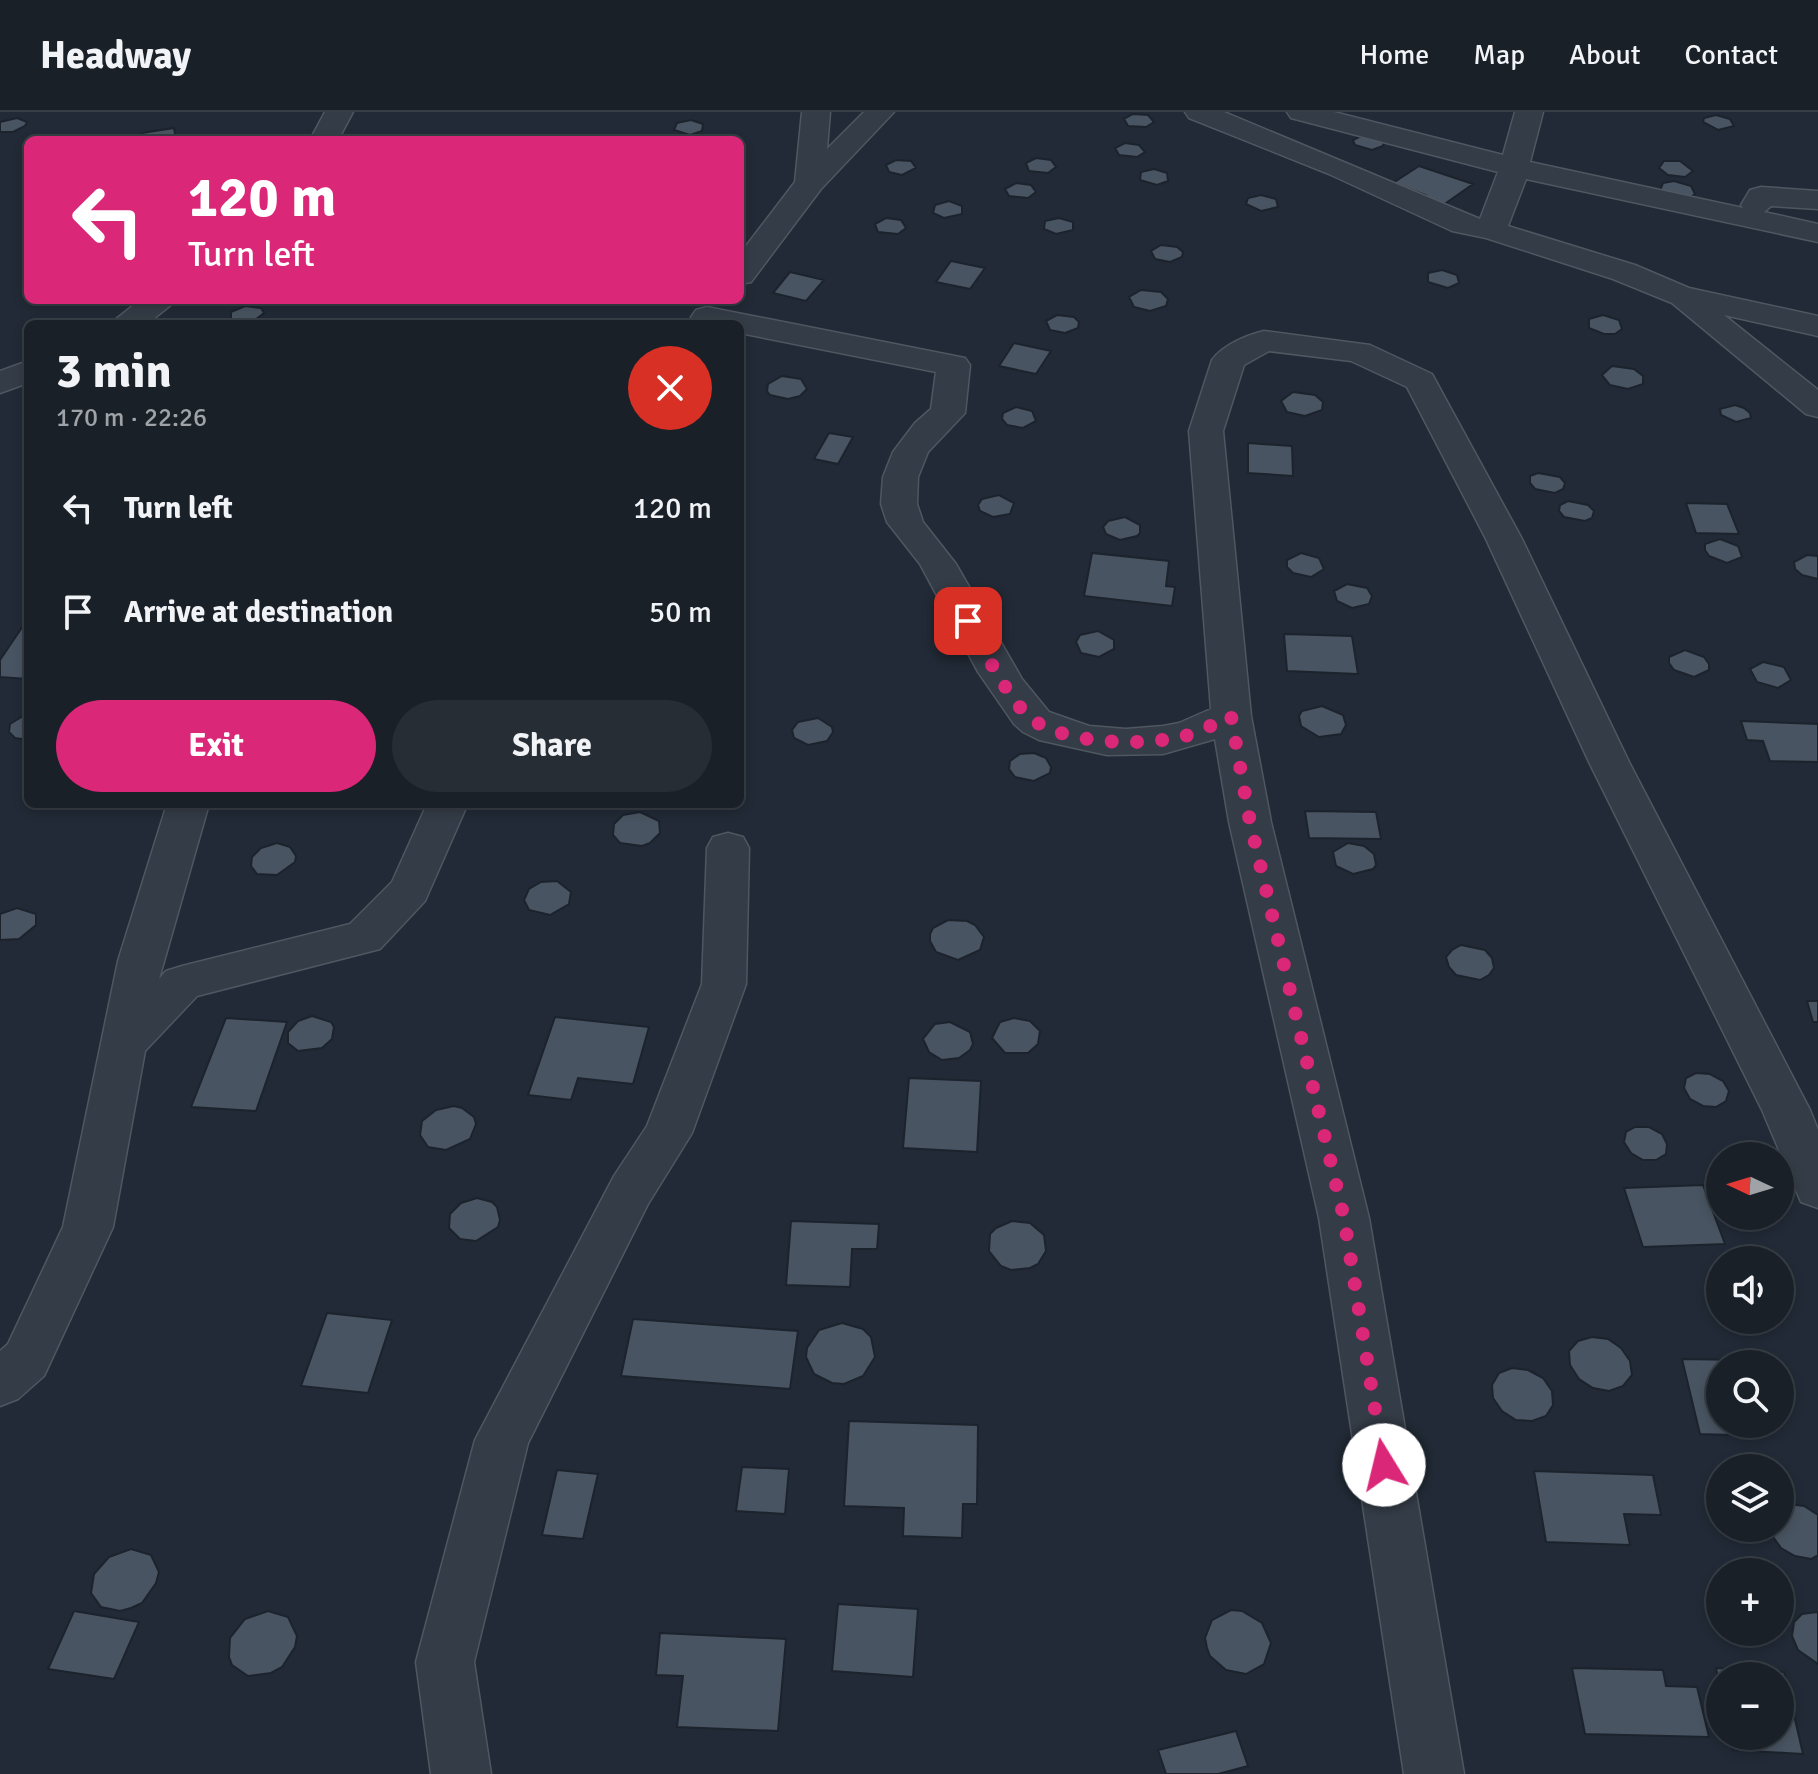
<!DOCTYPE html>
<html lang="en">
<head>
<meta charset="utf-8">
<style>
	body { margin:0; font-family:Signika,sans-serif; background:#262d34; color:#f1f3f6; height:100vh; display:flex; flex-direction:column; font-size:30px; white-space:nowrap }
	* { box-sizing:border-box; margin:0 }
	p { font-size:26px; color:#9fa3a8 }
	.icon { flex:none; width:44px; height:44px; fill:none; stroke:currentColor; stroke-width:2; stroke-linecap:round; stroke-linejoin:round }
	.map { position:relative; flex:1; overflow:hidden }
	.panel { position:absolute; left:24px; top:208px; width:720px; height:488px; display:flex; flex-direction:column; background:#192028; border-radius:12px; box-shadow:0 4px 12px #0003,0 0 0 2px #373e45 }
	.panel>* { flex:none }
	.hud { position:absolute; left:24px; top:24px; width:720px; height:168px; border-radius:12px; box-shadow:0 4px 12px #0003,0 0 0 2px #373e45; background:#db2777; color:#fff; overflow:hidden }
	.needle { width:52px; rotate:274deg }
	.buttons { position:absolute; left:1706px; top:1030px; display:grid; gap:16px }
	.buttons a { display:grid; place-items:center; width:88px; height:88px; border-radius:50%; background:#192028; box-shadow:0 4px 12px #0003,0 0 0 2px #373e45; font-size:40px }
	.pin { position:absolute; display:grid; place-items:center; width:68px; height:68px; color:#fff; margin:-34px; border-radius:16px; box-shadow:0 4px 12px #0006 }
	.me { position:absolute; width:88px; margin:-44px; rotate:351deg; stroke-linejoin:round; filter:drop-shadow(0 0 6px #0008) }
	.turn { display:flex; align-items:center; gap:28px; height:168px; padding:0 32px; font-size:36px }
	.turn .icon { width:104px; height:104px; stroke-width:2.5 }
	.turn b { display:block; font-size:56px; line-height:68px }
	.round { display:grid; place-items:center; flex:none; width:84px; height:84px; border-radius:42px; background:#262d34 }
	.head { display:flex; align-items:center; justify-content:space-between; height:136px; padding:0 32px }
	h1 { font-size:48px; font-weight:700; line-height:60px }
	.primary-button { display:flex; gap:16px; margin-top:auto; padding:16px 32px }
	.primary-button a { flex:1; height:92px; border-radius:48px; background:#db2777; color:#fff; font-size:32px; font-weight:700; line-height:92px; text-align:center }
	.primary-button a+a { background:#262d34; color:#f1f3f6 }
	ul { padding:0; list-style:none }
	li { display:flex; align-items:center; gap:24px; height:104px; padding:0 32px }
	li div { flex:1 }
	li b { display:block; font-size:30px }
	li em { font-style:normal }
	header { display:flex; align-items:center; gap:48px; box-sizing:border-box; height:112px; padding:0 40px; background:#192028; border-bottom:2px solid #373e45 }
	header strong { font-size:38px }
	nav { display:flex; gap:44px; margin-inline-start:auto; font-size:28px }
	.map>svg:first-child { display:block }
</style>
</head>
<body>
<header>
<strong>Headway</strong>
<nav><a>Home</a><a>Map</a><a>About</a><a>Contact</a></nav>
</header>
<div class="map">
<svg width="1818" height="1662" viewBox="0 0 1818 1662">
	<rect width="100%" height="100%" fill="#212a36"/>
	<!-- building -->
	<path fill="#495462" stroke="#1c232d" stroke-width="2" d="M1133,2l15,1 6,7 -8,5 -18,-1 -4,-7z
		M1716,3l14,4 4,7 -16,4 -15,-8 1,-4z
		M17,6l10,4 -2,4 -12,6h-13v-10z
		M691,8l12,4 -1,7 -12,4 -16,-5 3,-7z
		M174,16l2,12h-32l-2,-7z
		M1363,23l21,6 -1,5 -11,4 -17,-5 -2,-5z
		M1125,31l14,2 6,7 -8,5 -18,-2 -4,-7z
		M1036,46l15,2 5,7 -8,6 -19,-2 -3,-8z
		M896,48l15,1 5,7 -14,7 -13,-3 -3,-7z
		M1664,49h16l13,10 -8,6 -17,-2 -9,-7z
		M1419,54l54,18 -37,26 -22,-9 11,-6 -32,-12z
		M1154,57l13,4 1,8 -11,4 -17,-5 1,-8z
		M1674,69l17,5 4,8 -6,4 -29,-7 3,-8z
		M1016,71l15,2 5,7 -8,6 -19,-2 -4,-7z
		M1261,83l15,4 2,8 -17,4 -15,-7 2,-6z
		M949,89l13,5v8l-18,4 -11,-5 2,-8z
		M886,106l15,2 5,8 -8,6 -20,-2 -3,-8z
		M1059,106l14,4v8l-17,4 -12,-5 1,-8z
		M1161,133l16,2 6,5 -1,5 -12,5 -15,-3 -4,-8z
		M951,149l34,7 -15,21 -34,-7z
		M1442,158l15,5 2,8 -11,5 -20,-6v-9z
		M790,160l34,8 -18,21 -33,-8z
		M1141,178l20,2 7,7 -2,7 -16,5 -16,-4 -5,-10z
		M245,194l16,2 3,5 -14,11 -19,-3v-9z
		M1057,203l17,2 5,5 -1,6 -13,5 -15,-3 -4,-9z
		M1603,203l16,5 3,9 -7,5h-11l-15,-6v-9z
		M1014,231l37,8 -15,23 -37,-8z
		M1612,254l22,3 9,7v8l-15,5 -18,-4 -8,-10z
		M782,264l19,3 6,10 -7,7 -12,3 -18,-4 -3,-4 1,-7z
		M1293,280l22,3 8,7 -1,8 -17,6 -18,-4 -6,-11z
		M1735,293l9,3 6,5 1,5 -15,4 -15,-7 -1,-6z
		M1016,295l16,4 4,10 -13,7 -16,-3 -5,-6 1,-6z
		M829,321l24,4 -15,27 -24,-5z
		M1248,331l44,3 1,30 -45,-3z
		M1538,361l22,4 5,6 -2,6 -8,4 -20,-4 -5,-6v-7z
		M999,383l15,8 -4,11 -17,3 -13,-6 -2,-6 4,-6z
		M1568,389l20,4 6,6 -2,7 -7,3 -21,-4 -5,-6 1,-6z
		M1686,391l41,1 12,30 -43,-1z
		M1125,405l15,8v8l-3,3 -17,4 -14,-6 -3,-7 5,-6z
		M1720,427l18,7 4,11 -15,6 -18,-7 -4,-6v-6z
		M1092,441l77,8 -3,25 9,1 -3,19 -88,-10z
		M1301,441l18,5 5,11 -13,8 -18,-4 -6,-6v-7z
		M1807,443l11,1v23l-16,-4 -7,-6 -1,-7z
		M1347,472l20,4 5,8 -3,8 -17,4 -15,-7 -3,-10z
		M23,514l5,1v52l-28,-2v-17z
		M1098,519l16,9v9l-15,8 -18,-4 -5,-11 4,-7z
		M1284,522l68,2 6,38 -71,-3z
		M1685,538l19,7 5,7v6l-15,7 -20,-7 -5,-7v-6z
		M1763,550l21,5 7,13 -13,8 -21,-6 -7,-13z
		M1322,594l21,9 3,10 -5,9 -22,3 -18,-11 -2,-10 3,-5z
		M28,601v27l-13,-2 -6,-6 1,-8z
		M818,606l14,9 1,5 -6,9 -19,4 -14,-7 -2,-8 6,-8z
		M1741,609l77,3v38l-48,-1 -7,-20 -16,-1z
		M1034,641l12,5 5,9 -1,6 -16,8 -19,-4 -6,-8 1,-8 10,-7z
		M1305,699l71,1 5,27 -72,-1z
		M640,700l19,9 1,12 -10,10 -8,3 -22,-3 -7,-8 1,-11 9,-9z
		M277,731l13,4 6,9 -1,6 -18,13 -20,-1 -6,-8 1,-9 9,-9z
		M1348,731l16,3 10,8 2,11 -3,4 -20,5 -17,-8 -3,-14z
		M557,769l14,11 -2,12 -19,11 -21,-5 -5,-10 5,-11 12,-7z
		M17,796l19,6v11l-17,14 -19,1v-26z
		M948,808l19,1 8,4 9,12 -4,13 -22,10 -22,-8 -6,-11v-7l3,-6z
		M1461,833l24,5 7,8 2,10 -5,7 -9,5 -24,-5 -7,-8 -3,-10 6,-7z
		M1807,889h11v21h-5z
		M312,904l19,6 3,5 -2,12 -10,9 -24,3 -10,-8v-11l10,-11z
		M555,905l94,10 -16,57 -55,-6 -7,22 -43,-5z
		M226,906l61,4 -31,89 -65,-4z
		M1014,906l16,3 10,10 -2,13 -10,9h-23l-13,-15 8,-16z
		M950,910l20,10 3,12 -3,6 -11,8 -17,2 -13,-8 -6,-13 12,-15z
		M1696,961l14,1 13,7 6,10 -3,10 -10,6 -13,-1 -13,-7 -6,-11 2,-10z
		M909,966l72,3 -4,71 -74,-4z
		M454,994l8,2 12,9 2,7 -6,15 -24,11 -18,-3 -8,-12 2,-14 14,-11z
		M1635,1015h14l13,7 5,10 -1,10 -10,6h-13l-12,-7 -7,-11 2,-10z
		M1703,1073l22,59 -82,3 -19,-59z
		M477,1086l15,4 5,5 3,13 -2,7 -22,14 -16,-2 -11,-11 1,-14 11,-11z
		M791,1109l88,3 -2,25h-25l-2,38 -64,-2z
		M1012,1109l18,2 14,12 2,16 -8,13 -8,4 -19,2 -10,-4 -12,-15 1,-17 6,-6z
		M327,1201l65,7 -24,73 -67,-7z
		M633,1207l165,12 -8,58 -169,-13z
		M842,1211l21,6 8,8 4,20 -12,19 -19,8 -12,-1 -18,-9 -8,-17 1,-9 12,-18z
		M1592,1225l16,2 13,9 9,13 2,14 -9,11 -14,5 -16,-3 -14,-9 -9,-14 -1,-14 9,-10z
		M1682,1247l58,1 1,4h-21v60h38l3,12 -61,-2z
		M1512,1256l16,2 15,8 9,13 1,14 -7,11 -14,5 -16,-1 -14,-9 -9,-13 -1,-13 7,-12z
		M849,1309l129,4 -1,79h-14l-1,34 -59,-2 1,-28 -60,-2z
		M742,1355l47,2 -4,45 -49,-3z
		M557,1358l41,4 -15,65 -41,-4z
		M1534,1359l119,4 8,40 -37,-1 6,31 -84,-3z
		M1720,1375v41h45l-4,6 -13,5 -16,-3 -14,-9 -9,-14 -1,-13 6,-11z
		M1789,1392l15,2 14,9v40l-7,4 -16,-3 -14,-8 -10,-14 -1,-6h10v-20z
		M131,1437l20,6 8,17 -3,11 -14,20 -11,5 -11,3 -19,-4 -10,-14 3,-19 15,-17z
		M838,1492l80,5 -5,68 -81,-6z
		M1231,1498l11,1 20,12 9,20 -7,21 -18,10 -20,-4 -16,-14 -3,-8 -2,-10 7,-18z
		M74,1499l65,11 -25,57 -66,-10z
		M268,1499l20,6 9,19 -2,11 -13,20 -11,6 -23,3 -16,-11 -3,-8 1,-19 15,-19z
		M1817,1500h1v52l-20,-14 -6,-14 2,-14 8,-8z
		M660,1521l126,6 -8,92 -101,-4 6,-51 -27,-1z
		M1572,1556l91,2 3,16 31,1 12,50 -124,-3z
		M1716,1556l68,4 19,82 -70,-4 -3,-14h50v-60h-60v12z
		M1236,1619l12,35 -30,8h-52l-8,-24z"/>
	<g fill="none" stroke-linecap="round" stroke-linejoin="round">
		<defs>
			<path id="minor" d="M325,0h28l-15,28h-28z
				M802,0h28l-3,37 37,-37h30l-73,77 -70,93 -11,2v-30l55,-72z
				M1185,0h39l256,107 18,-47 -207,-54 -4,-6h47l169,43 12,-43h28l-13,50 213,46 -2,-3 9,-15 11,-3 57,4v18l-47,-3 -7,6 54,12v18l-292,-63 -18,47 127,39 54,23 129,28v20l-94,-21 94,75v27l-12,-3 -134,-111 -59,-24 -127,-41 -34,-7 -123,-57 -140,-56z
				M140,188h37l-30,24h-37z
				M707,195l258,51 5,7 -5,48 -37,39 -10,25 -1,27 6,18 33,42 66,115 27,33 40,14 37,3 37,-3 16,-3 32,-14 -22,-278 23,-71c11,-15 35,-25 52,-29l106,14 62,29 90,165 107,223 181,348 8,20v78l-17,-6 -39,-92 -173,-348 -103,-223 -79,-152 -56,-26 -82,-10 -25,14 -21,66 28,285 20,106 98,396 95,556h-60l-85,-556 -90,-396 -14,-83 -52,15 -56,1 -68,-15 -16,-8 -9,-8 -36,-52 -58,-108 -33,-42 -6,-18 2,-27 10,-25 22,-29 16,-14 5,-37 -196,-39v-9h-44l-5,-7 5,-7z
				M28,249v22l-28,10v-22z
				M167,692h42l-50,175 7,-8 16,-5 168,-42 42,-42 35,-78h34l4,6 -40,91 -45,48 -183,47 -52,55 -32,176 -69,149 -26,23 -18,7v-55l8,-7 55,-117 55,-266z
				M728,721l15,4 6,11 -3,136 -54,149 -44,71 -120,239 -54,219 17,112h-60l-15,-112 59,-222 139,-264 33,-50 55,-142 5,-136 6,-11z"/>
		</defs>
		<!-- minor casing -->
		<use href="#minor" stroke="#4f5761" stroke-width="3"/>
		<!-- minor -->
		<use href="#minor" fill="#343c47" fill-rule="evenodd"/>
	</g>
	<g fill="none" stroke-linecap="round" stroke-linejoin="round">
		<!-- route -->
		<path stroke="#db2777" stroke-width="14" stroke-dasharray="0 25.2" d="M968,509c14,25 44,87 68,101 35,22 104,24 144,15 17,-3 35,-14 51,-21l19,106 94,396 40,247"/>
	</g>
</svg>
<div class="buttons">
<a><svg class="needle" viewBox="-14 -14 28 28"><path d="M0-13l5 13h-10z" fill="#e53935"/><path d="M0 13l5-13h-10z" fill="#9fa3a8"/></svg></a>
<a><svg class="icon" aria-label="sound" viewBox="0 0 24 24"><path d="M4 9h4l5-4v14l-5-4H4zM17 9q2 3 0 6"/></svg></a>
<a><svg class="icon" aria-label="search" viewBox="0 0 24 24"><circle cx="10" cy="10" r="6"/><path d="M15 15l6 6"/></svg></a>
<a><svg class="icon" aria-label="layers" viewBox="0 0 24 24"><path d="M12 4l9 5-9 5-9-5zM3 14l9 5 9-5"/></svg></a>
<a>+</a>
<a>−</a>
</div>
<div class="pin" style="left:968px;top:509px;background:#d93025"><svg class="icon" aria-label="arrive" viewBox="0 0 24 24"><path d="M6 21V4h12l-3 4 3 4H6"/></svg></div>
<svg class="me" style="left:1384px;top:1353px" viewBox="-20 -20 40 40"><circle r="19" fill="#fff"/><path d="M0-13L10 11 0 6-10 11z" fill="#db2777"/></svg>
<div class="hud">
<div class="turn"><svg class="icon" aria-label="left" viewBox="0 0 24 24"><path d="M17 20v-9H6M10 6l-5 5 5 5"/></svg><div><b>120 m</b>Turn left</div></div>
</div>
<section class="panel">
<div class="head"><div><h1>3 min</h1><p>170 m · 22:26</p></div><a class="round" style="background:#d93025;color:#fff"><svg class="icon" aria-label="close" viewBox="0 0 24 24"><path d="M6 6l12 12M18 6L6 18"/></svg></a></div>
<ul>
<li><svg class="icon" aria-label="left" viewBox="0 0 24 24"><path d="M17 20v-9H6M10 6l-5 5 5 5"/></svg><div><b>Turn left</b></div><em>120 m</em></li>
<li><svg class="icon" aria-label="arrive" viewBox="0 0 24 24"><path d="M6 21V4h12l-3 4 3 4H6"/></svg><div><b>Arrive at destination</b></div><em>50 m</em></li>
</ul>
<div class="primary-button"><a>Exit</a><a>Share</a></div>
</section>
</div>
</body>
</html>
